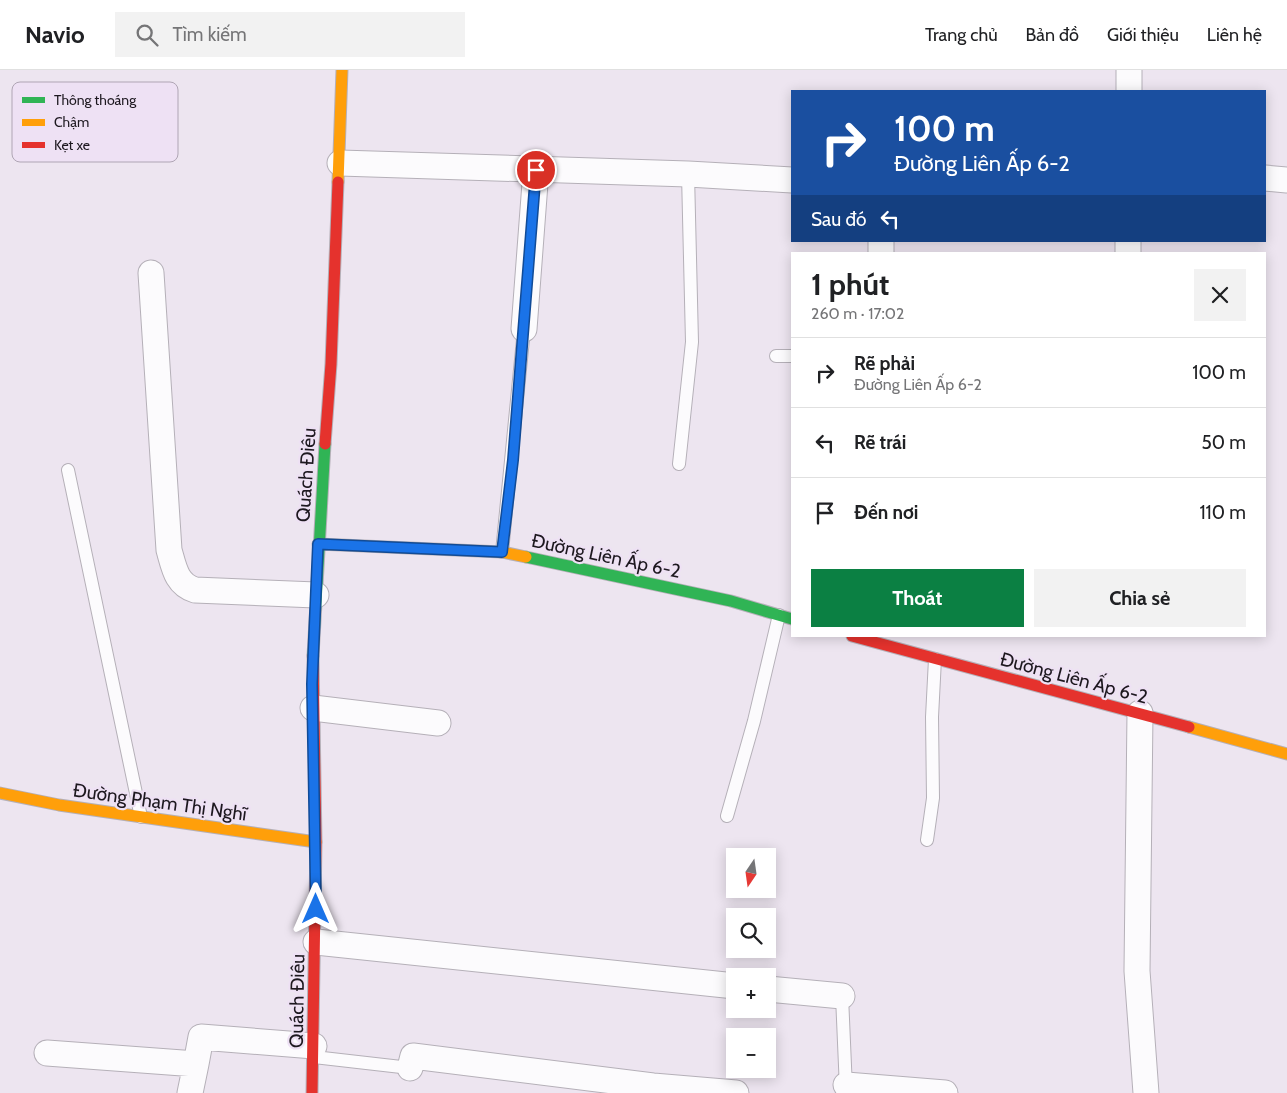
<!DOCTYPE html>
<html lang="vi">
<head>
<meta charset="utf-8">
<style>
	body { margin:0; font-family:Cabin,sans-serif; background:#f2f2f2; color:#202124; height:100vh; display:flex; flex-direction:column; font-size:19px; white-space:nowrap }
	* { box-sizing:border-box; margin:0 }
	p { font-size:16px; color:#757577 }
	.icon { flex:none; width:28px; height:28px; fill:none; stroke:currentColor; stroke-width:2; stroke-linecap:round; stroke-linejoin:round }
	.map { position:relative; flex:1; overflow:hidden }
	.drawer { position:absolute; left:791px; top:182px; width:475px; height:385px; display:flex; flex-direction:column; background:#fff; border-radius:0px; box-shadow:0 2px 12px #0003 }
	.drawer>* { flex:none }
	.hud { position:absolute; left:791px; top:20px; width:475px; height:152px; border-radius:0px; box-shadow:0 2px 12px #0003; background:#1a4fa0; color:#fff; overflow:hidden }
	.needle { width:32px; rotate:193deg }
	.buttons { position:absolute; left:726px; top:778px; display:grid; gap:10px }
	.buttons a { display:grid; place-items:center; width:50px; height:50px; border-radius:0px; background:#fff; box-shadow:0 2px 12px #0003; font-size:25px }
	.pin { position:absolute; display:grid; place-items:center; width:42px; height:42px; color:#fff; margin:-21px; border:2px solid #fff; border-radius:50%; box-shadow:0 1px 5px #0007 }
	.me { position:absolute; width:55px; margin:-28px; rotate:0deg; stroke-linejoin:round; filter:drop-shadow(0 0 4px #0008) }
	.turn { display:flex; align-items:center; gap:18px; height:105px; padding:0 20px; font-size:22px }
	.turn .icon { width:65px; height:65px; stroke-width:2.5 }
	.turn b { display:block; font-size:35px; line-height:42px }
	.then { display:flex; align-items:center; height:48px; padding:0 20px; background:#0003; gap:10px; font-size:19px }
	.round { display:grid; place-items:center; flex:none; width:52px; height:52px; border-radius:0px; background:#f2f2f2 }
	.summary { display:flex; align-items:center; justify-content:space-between; height:85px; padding:0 20px }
	h1 { font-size:30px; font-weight:700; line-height:38px }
	.primary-button { display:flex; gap:10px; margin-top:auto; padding:10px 20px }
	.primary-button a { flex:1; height:58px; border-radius:0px; background:#0b8043; color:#fff; font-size:20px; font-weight:700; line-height:58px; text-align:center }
	.primary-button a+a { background:#f2f2f2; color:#202124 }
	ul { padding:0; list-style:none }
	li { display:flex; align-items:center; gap:15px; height:70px; padding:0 20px; border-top:1px solid #e0e0e0 }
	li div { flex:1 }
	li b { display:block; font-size:19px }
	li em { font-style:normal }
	header { display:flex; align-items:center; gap:30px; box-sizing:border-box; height:70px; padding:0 25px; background:#fff; border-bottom:1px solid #e0e0e0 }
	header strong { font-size:24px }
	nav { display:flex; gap:28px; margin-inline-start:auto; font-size:18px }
	.search { width:350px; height:45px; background:#f2f2f2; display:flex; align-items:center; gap:12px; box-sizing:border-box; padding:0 18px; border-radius:0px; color:#757577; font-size:19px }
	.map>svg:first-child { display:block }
</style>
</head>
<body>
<header>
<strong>Navio</strong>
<div class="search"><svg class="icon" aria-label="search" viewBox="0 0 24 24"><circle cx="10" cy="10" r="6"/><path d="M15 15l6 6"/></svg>Tìm kiếm</div>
<nav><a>Trang chủ</a><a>Bản đồ</a><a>Giới thiệu</a><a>Liên hệ</a></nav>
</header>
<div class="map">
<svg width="1287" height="1023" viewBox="0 0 1287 1023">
	<rect width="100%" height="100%" fill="#ede5f0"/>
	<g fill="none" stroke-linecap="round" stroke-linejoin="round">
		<defs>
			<path id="lane" d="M776,286h16
				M679,394l13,-122 -4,-168
				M68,400l73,347
				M502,482l22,-223
				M727,746l27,-95 25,-106
				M927,770l6,-42 -1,-81 3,-58
				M842,926l4,93
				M314,987l96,11"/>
			<path id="street" d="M1129,0v21
				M340,93l348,11 104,6
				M1265,108l22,2
				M881,171v13
				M1128,184v-13
				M151,203l18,277c5,17 7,34 26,40l121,5
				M524,259l12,-159
				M313,638l125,15
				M1140,643l-3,258 9,122
				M316,872l419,44
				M768,919l74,7
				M47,983l149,11 5,-27 113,9
				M410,998l3,-12 240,30 83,7
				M846,1015l99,8
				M190,1023l6,-29"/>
			<path id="fast" d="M526,487l205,44 61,18
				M313,586l12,-212"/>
			<path id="slow" d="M338,112l4,-112
				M318,474l184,8 24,5
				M1189,657l98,27
				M0,723l59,12 257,37"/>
			<path id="jam" d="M325,374l6,-80 7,-182
				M852,566l337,91
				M312,1023l4,-251 -3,-186"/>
		</defs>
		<!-- lane casing -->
		<use href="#lane" stroke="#b5b0b8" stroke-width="14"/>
		<!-- street casing -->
		<use href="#street" stroke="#b5b0b8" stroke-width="27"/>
		<!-- fast casing -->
		<use href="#fast" stroke="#b5b0b8" stroke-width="13"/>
		<!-- slow casing -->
		<use href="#slow" stroke="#b5b0b8" stroke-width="13"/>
		<!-- jam casing -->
		<use href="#jam" stroke="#b5b0b8" stroke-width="13"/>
		<!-- lane -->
		<use href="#lane" stroke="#fcfbfd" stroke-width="12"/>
		<!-- street -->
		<use href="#street" stroke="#fcfbfd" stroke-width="25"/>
		<!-- fast -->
		<use href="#fast" stroke="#30b455" stroke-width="11"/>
		<!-- slow -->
		<use href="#slow" stroke="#ff9f0a" stroke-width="11"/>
		<!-- jam -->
		<use href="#jam" stroke="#e5322d" stroke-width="11"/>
	</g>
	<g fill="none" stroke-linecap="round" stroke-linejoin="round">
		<defs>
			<path id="route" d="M316,839l-4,-225 6,-140 184,8 11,-92 23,-290"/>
		</defs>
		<!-- route casing -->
		<use href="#route" stroke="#114b97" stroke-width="12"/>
		<!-- route -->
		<use href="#route" stroke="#1a73e8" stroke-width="9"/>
	</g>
	<g text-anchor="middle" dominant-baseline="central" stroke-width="4.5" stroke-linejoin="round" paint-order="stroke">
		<!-- street labels -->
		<g font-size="19" fill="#1d181f" stroke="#eee1f4">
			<text transform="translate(306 405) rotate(-86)">Quách Điêu</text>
			<text transform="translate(606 486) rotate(12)">Đường Liên Ấp 6-2</text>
			<text transform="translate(1074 608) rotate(15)">Đường Liên Ấp 6-2</text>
			<text transform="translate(160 732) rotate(8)">Đường Phạm Thị Nghĩ</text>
			<text transform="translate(297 931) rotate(-89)">Quách Điêu</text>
		</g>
	</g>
	<!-- legend -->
	<rect x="12" y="12" width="166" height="80" rx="8" fill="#eee1f4" stroke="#afa5b4" stroke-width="1"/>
	<rect x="22" y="27" width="23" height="6" fill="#30b455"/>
	<rect x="22" y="49" width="23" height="7" fill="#ff9f0a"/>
	<rect x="22" y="72" width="23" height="6" fill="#e5322d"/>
	<g font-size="14" fill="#1d181f">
		<text x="54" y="35">Thông thoáng</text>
		<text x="54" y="57">Chậm</text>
		<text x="54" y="80">Kẹt xe</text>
	</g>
</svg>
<div class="buttons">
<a><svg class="needle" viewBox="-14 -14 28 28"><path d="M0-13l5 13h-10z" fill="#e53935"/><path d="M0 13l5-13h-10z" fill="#757577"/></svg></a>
<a><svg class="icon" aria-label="search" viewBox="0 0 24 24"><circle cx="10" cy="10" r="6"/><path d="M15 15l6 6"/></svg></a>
<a>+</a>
<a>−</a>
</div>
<div class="pin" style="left:536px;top:100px;background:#d93025"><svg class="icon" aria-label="arrive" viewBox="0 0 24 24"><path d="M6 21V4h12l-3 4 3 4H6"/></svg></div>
<svg class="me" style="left:316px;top:839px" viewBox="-20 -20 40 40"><path d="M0-17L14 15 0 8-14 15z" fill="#1a73e8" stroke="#fff" stroke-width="4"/></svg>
<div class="hud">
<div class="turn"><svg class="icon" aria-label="right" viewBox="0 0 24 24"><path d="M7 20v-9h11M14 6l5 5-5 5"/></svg><div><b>100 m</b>Đường Liên Ấp 6-2</div></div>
<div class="then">Sau đó<svg class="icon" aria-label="left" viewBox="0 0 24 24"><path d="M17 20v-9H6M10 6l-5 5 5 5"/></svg></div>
</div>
<section class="drawer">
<div class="summary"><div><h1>1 phút</h1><p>260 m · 17:02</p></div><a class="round"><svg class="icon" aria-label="close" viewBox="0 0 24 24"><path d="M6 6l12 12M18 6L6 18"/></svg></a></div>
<ul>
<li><svg class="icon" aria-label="right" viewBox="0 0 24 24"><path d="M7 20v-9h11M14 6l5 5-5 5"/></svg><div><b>Rẽ phải</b><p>Đường Liên Ấp 6-2</p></div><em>100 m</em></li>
<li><svg class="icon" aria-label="left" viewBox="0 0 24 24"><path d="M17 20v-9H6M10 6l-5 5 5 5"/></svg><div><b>Rẽ trái</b></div><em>50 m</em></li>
<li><svg class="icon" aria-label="arrive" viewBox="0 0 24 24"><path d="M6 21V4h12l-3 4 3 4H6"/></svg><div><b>Đến nơi</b></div><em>110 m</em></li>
</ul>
<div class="primary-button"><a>Thoát</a><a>Chia sẻ</a></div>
</section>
</div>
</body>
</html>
